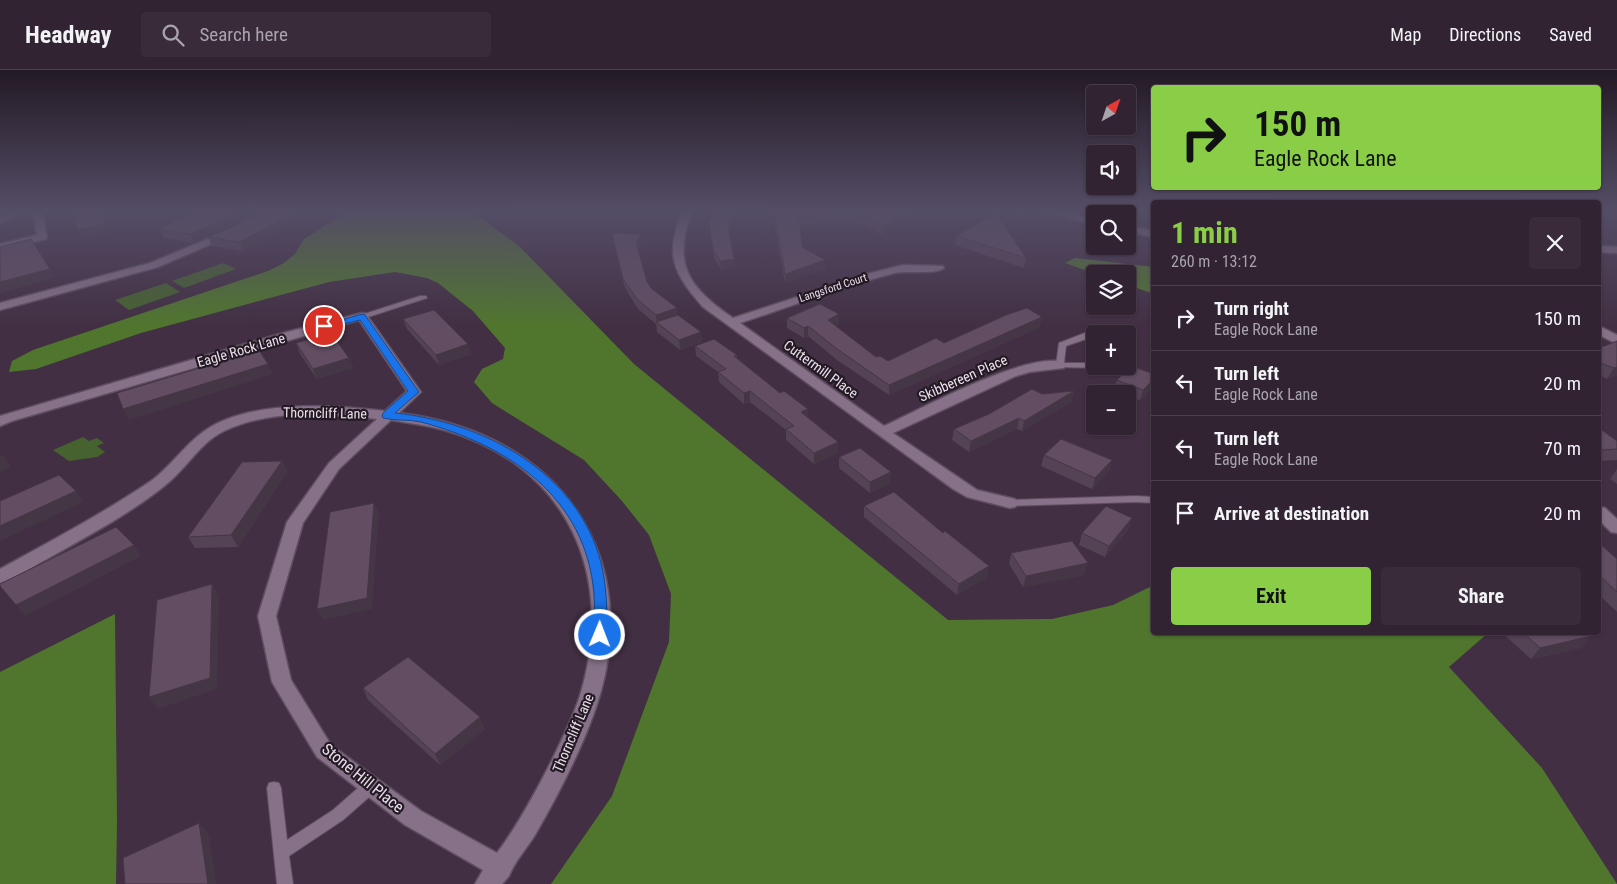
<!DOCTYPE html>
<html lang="en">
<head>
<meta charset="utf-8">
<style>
	body { margin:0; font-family:"Roboto Condensed",sans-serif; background:#3a2b3a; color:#f1f3f6; height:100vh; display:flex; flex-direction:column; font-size:19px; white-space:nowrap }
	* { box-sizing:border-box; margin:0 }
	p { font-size:16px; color:#a8a4ac }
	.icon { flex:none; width:28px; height:28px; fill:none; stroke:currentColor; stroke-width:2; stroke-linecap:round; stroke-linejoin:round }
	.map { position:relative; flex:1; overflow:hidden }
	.side { position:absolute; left:1151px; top:130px; width:450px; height:435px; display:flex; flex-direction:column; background:#322332; border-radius:5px; box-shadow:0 1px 4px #0004,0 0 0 1px #4d404d }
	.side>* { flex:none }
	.hud { position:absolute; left:1151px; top:15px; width:450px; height:105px; border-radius:5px; box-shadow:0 1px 4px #0004,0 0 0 1px #4d404d; background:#8ace48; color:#111; overflow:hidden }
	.needle { width:32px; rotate:40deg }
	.buttons { position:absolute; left:1086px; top:15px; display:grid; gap:10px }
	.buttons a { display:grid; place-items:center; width:50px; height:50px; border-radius:5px; background:#322332; box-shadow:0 1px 4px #0004,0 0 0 1px #4d404d; font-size:25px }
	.pin { position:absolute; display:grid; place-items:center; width:42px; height:42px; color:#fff; margin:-21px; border:2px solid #fff; border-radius:50%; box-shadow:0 1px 5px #0007 }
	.me { position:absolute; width:55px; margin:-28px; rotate:1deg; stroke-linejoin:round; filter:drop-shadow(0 0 4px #0008) }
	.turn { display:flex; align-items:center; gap:18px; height:105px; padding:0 20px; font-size:22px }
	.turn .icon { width:65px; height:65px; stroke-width:2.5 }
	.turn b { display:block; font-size:35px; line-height:42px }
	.round { display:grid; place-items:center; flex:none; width:52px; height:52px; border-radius:5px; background:#3a2b3a }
	.summary { display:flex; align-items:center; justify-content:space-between; height:85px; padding:0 20px }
	h1 { font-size:30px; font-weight:700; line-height:38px; color:#8ace48 }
	.action { display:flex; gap:10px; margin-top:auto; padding:10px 20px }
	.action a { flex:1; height:58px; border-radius:5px; background:#8ace48; color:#111; font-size:20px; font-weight:700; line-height:58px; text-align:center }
	.action a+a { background:#3a2b3a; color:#f1f3f6 }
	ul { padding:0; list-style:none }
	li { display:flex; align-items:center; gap:15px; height:65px; padding:0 20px; border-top:1px solid #4d404d }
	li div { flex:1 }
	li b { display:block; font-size:19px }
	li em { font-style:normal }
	header { display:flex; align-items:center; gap:30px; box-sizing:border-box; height:70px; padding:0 25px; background:#322332; border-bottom:1px solid #4d404d }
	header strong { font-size:24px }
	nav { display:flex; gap:28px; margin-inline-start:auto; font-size:18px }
	.search { width:350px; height:45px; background:#3a2b3a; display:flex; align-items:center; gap:12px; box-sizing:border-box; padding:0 18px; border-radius:5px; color:#a8a4ac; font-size:19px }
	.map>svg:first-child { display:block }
</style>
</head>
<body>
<header>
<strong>Headway</strong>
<div class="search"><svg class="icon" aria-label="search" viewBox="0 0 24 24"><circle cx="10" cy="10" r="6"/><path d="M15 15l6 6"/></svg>Search here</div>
<nav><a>Map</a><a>Directions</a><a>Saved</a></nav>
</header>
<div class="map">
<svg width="1617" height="814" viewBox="0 0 1617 814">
	<rect width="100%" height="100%" fill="#422f43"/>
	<!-- green -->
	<path fill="#46622e" d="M223,193l13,6 -52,19 -12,-7z
		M166,213l14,9 -51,18 -14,-10z
		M83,367l6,4 8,-3 7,5 -7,3 8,6 -8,5 -28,4 -16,-11z"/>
	<!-- forest -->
	<path fill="#50762e" d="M346,142h127l47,35 114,117 314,256 104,-1 61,-14 41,-20v47l334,1 -39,34 93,101 75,116h-1066l61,-88 57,-154 2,-48 -22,-59 -27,-34 -38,-41 -92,-57 -18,-21 8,-13 21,-10 2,-11 -32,-37 -35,-28 -11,-5 -32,-6 -66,10 -188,51 -105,36 -27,3 3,-11 21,-11 235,-79 16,-8 11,-9 9,-15z
		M1075,188l79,9v27l-26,-9v-11h-32l-31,-11z
		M115,544l2,208 -1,62h-116v-212z"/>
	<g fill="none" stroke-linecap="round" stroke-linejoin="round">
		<defs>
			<path id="lane" d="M420,226h6l1,2 -62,20h-3l-4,-2z
				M1090,261l8,1 4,2h-7v2l-29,10 -2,17h31v3h4l-1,2 -41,-1 -1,-2 3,-22z
				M1136,426l18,1v6l-18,-1 -126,4 -5,-3 5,-3z
				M371,710l5,1 2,5 -2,5 -33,29 -54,36 4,28h-16l-10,-96 2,-5 5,-1 5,1 2,5 6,52 46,-30 33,-29z"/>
			<path id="street" d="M12,142h14l-26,11v-6z
				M32,142h10l5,25 -1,2 -46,11v-6l37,-9z
				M682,142h10c-21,53 -2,76 41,106l134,-44 36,-9 40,1 1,2c-7,7 -37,2 -49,5 -52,13 -103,33 -155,50l144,103c39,-18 141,-74 180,-64l2,3 -2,3 -34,4 -14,4 -123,57 84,57 38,9 3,4 -3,4 -5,1 -43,-11 -14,-8 -250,-182c-29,-33 -39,-51 -21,-95z
				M1045,142h19l31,7v6z
				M1128,156l26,5v6l-26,-5z
				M229,160l5,3 -2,2 -74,32 -158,43v-7l150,-40z
				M1599,176l18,1v6l-18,-1z
				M362,243l4,1 55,78 -22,21c161,19 252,146 194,303 -14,38 -37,83 -58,119 -8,13 -20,26 -26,41l-7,8h-27l8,-14 -78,-45 -88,-68 -45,-75 -14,-66 29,-94 42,-59 48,-44c-50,-6 -106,-10 -153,12 -23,11 -36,35 -55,51 -34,29 -83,55 -122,77 -15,8 -31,19 -47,24v-14c51,-28 102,-55 151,-88 19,-14 33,-35 52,-49 45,-33 130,-27 182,-21l22,-20 -48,-71 -347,101 -12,5v-10l283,-83zM391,350c18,3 35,5 53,10 117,33 169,135 140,251 -7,29 -20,54 -33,81 -16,31 -33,63 -54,91l-76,-42 -90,-66 -40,-65 -15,-64 27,-93 36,-54z
				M1599,256l18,9v9l-18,-9z
				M1599,437l6,1 12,11v14l-6,-1 -12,-12z"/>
		</defs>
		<!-- lane casing -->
		<use href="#lane" stroke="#5f4e60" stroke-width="2"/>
		<!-- street casing -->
		<use href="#street" stroke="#5f4e60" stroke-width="3"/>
		<!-- lane -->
		<use href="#lane" fill="#867188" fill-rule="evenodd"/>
		<!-- street -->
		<use href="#street" fill="#867188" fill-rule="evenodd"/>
	</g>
	<!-- wall -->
	<path fill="#544255" d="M194,142h62l-23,14 -39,17 -30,-5 -4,-9z
		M774,142h138l-29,23 -17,-9 -13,-4 -53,2 2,23 23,13v9l-40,14 -11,-61z
		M313,144l-70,37 -31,-5 -4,-9z
		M709,152l21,9 5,37 -14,2 -7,-12z
		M612,163l29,1 1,9 -4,7 9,32 5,7 26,26 23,17 1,10 -22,8 -23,-18 -1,-8 -18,-15 -13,-21 -12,-46z
		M956,166l70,22 -2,10 -69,-23z
		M787,248l52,6 -3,2 40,31 12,4 56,-18 96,-16 -151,68 -52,-35 -29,-24 -4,2 -17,-10z
		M403,249l68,35 -32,11 -32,-36z
		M1617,271v34l-10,4 -8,-4v-27z
		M296,273l53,15 4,10 -36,11 -17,-25z
		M695,276l42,9v3l101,84v11l-24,11 -28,-24v-10l-36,-28 -6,2 -25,-22 -1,-10 -22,-16z
		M1153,292h1v12l-4,-1z
		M1154,304v12l-14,14 -12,-5v-1h-5l-9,-4 3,-10z
		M1074,321l-3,11 -49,29 -5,-2 -48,23 -17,-12 2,-11 88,-35z
		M1599,358l18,13v19l-18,1z
		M1044,385l68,5 -3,11 -17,18 -51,-23z
		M839,387l51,26 -20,10 -31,-25z
		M282,391l5,11 -49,75 -43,1 -7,-11z
		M1617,399v15l-7,-5z
		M864,436l123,71 -30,18 -93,-78z
		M1129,459l-24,28 -26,-12 3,-12z
		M1599,473l18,16v53l-18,-17z
		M1011,483l73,22 -61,12 -14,-23z
		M1501,562h86l4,4 -10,12 -50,11z
		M363,618l122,41 -45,36 -72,-65z"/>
	<!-- shaded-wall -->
	<path fill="#453645" d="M101,142h2l7,21 -27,6 -5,-9z
		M238,142h18l-23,14 -39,17 -4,-9z
		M297,142h16v2l-70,37 -4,-9z
		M732,142h3l-6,21 -1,-8z
		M902,142h10l-29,23v-9z
		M641,164l1,9 -5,8 -1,-9z
		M734,189l1,9 -14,2 -1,-9z
		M825,190v9l-40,14v-9z
		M50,199l5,9 -55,15v-11z
		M677,238l1,10 -21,5 -1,-8z
		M839,244v10l-11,6v-10z
		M1042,247l-2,10 -151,68v-10z
		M808,256v10l-4,2v-10z
		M701,262l1,10 -22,8 -1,-10z
		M468,274l3,10 -32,11 -3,-10z
		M349,288l4,10 -36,11 -4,-10z
		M268,294l5,10 -144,46 -6,-11z
		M1617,297v8l-10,4 7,-11z
		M1154,309v7l-14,14 3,-10z
		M750,321v11l-6,2v-11z
		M1074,321l-3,11 -49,29 2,-10z
		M808,339v11l-7,-8z
		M1019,348l-2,11 -48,23 2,-11z
		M838,372v11l-24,11v-11z
		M3,385l8,11 -11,6v-16z
		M1112,390l-3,11 -17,18 3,-11z
		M282,391l5,11 -49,75 -7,-12z
		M891,402l-1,11 -20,10v-11z
		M76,421l7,11 -83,39v-15z
		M374,433l5,11 -7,95 -49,11 -6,-11z
		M1132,448l-3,11 -24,28 4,-11z
		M134,475l7,11 -116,60 -9,-11z
		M1088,493l-4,12 -61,12 3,-11z
		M989,496l-2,11 -30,18 2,-11z
		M212,514l7,12 -2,93 -59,20 -9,-12z
		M1591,566l-10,12 -50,11 9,-11z
		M480,647l5,12 -45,36 -5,-11z
		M199,753l10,11 7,50h-8z"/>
	<!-- building -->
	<path fill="#624d63" stroke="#453645" d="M74,142h27l4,12 -27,6z
		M194,142h44l-9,6 -39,16 -30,-5z
		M257,142h40l-58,30 -31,-5 29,-12z
		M714,142h18l-4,13 6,34 -14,2 -7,-12 -4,-27z
		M774,142h128l-19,14 -16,-9 -14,-3 -54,2 3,31 23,13 -40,14z
		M996,143l30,45 -70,-22z
		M612,163l29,1 -5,8 11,40 5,7 25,19 -21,7 -19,-16 -14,-20z
		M31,169l19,30 -50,13v-35z
		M1599,211l3,13h-3z
		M820,234l19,10 -11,6 48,37 4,-1 8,5 48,-23 8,5 62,-28 21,-7 15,9 -153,68 -52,-36 -29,-23 -4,2 -17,-10z
		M434,240l34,34 -32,11 -33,-36z
		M678,245l23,17 -22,8 -23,-18z
		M331,263l18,25 -36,11 -17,-26z
		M714,269l23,16 -3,1 46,37 4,-2 24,18 -7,3 37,30 -24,11 -28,-24 8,-3 -44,-35 -6,2 -26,-21 8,-3 -31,-23z
		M1617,271v26l-3,1 -13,-5h-2v-15z
		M259,280l9,14 -145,45 -6,-16z
		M1131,296l23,8v5l-11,11 -26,-10z
		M1032,319l10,5 32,-3 -50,30 -5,-3 -48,23 -17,-12 35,-15z
		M1599,358l18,13v8l-16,1 -2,-2z
		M1061,369l51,21 -17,18 -51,-23z
		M860,378l31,24 -21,10 -31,-25z
		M282,391l-51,74 -43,2 54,-75z
		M59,405l17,16 -76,35v-25z
		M894,422l49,41 2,-2 44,35 -30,18 -95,-78z
		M374,433l-7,95 -50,11 13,-97z
		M1106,436l26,12 -23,28 -27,-13z
		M116,457l18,18 -118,60 -16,-19v-2z
		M1072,471l16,22 -62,13 -15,-23z
		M1599,473l18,16v33l-18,-17z
		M212,514l-2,94 -61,19 8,-97z
		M1523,562h64l4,4 -51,12z
		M408,587l72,60 -45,37 -72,-66z
		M199,753l9,61h-83l-2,-26z"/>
	<!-- sky -->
	<linearGradient id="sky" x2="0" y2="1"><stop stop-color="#241a25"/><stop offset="0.55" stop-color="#544d66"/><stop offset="1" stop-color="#544d66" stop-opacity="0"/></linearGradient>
	<rect width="1617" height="256" fill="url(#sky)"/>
	<!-- route -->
	<path fill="#1a73e8" stroke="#114b97" d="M362,244l3,1 54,77 -24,21c88,9 183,59 206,150 6,24 6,48 6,72l-2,4 -5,2 -4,-2 -2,-4c0,-13 1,-28 0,-41 -8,-97 -86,-149 -173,-172 -13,-3 -26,-1 -38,-4l-1,-2 1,-3 25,-22 -48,-71 -36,9 -4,-3z"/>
	<g text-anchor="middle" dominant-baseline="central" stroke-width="4.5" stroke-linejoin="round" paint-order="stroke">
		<!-- far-street labels -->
		<g font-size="11" fill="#ebdfec" stroke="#231a24">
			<text transform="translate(833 218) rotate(-18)">Langsford Court</text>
		</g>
		<!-- street labels -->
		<g font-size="14" fill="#ebdfec" stroke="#231a24">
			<text transform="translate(241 280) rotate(-16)">Eagle Rock Lane</text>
			<text transform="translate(821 299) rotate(36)">Cuttermill Place</text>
			<text transform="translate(963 308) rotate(-24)">Skibbereen Place</text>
			<text transform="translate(325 343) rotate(1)">Thorncliff Lane</text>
			<text transform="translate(573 663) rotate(-67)">Thorncliff Lane</text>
		</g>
		<!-- near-street labels -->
		<g font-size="16" fill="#ebdfec" stroke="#231a24">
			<text transform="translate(363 708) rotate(39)">Stone Hill Place</text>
		</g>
	</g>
</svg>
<div class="buttons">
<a><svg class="needle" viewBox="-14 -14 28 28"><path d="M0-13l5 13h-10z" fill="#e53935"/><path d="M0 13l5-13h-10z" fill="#a8a4ac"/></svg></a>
<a><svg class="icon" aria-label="sound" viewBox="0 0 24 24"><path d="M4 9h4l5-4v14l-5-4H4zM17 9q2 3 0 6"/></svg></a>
<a><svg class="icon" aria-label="search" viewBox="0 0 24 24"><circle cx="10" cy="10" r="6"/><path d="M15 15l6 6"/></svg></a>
<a><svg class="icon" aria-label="layers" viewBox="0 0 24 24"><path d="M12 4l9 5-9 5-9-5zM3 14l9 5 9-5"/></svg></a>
<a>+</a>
<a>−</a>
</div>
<div class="pin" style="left:324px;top:256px;background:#d93025"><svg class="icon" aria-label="arrive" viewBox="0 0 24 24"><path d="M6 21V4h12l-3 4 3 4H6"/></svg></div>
<svg class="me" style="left:600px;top:565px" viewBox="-20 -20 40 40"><circle r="17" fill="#1a73e8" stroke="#fff" stroke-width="3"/><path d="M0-11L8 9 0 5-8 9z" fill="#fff"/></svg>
<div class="hud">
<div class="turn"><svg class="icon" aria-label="right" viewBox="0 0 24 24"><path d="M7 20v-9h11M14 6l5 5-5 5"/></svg><div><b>150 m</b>Eagle Rock Lane</div></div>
</div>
<section class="side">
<div class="summary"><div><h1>1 min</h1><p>260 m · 13:12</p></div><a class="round"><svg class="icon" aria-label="close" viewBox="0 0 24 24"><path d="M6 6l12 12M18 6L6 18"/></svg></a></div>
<ul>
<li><svg class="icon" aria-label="right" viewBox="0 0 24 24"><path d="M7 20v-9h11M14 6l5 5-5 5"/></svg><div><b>Turn right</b><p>Eagle Rock Lane</p></div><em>150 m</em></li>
<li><svg class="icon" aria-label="left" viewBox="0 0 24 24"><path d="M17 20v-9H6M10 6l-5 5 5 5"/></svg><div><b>Turn left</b><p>Eagle Rock Lane</p></div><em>20 m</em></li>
<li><svg class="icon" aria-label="left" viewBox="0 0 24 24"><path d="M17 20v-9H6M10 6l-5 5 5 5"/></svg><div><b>Turn left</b><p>Eagle Rock Lane</p></div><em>70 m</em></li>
<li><svg class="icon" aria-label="arrive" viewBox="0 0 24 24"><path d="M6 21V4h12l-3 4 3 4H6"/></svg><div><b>Arrive at destination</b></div><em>20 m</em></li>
</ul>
<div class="action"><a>Exit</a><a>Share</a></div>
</section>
</div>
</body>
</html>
